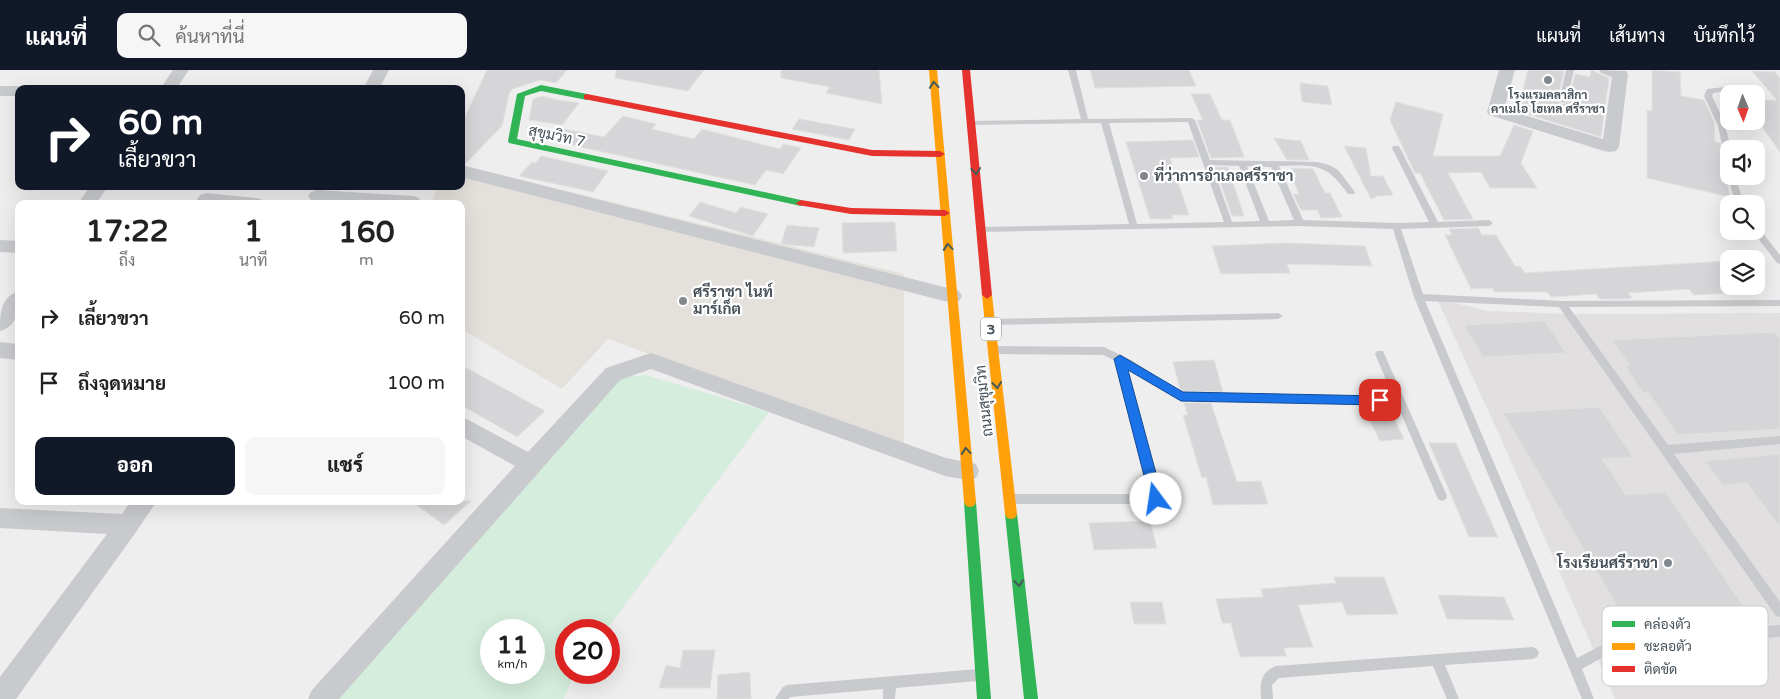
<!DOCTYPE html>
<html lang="th">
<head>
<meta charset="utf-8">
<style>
	body { margin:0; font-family:"Varela Round",Sarabun,sans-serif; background:#f6f6f6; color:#222; height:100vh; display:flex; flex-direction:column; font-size:19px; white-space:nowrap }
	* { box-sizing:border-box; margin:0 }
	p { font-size:16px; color:#767676 }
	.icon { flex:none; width:28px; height:28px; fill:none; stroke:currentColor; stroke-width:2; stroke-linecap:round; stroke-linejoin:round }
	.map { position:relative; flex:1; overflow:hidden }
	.details { position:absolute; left:15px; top:130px; width:450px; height:305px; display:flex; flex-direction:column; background:#fff; border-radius:10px; box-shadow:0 5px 20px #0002 }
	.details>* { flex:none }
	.top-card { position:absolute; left:15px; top:15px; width:450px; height:105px; border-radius:10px; box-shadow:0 5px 20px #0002; background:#111827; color:#fff; overflow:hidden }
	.needle { width:32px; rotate:178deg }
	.buttons { position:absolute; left:1720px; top:15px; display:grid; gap:10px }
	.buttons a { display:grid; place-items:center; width:45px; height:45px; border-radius:10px; background:#fff; box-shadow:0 5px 20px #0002; font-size:25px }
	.speed { position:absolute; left:480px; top:549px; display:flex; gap:10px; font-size:25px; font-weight:700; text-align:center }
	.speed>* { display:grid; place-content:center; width:65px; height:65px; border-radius:50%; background:#fff; box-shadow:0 5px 20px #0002; line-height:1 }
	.speed small { font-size:12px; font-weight:400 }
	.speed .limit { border:8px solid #d22; background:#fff; color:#111 }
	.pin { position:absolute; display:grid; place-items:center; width:42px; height:42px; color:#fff; margin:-21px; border-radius:10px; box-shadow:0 2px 8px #0006 }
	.me { position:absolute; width:55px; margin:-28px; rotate:346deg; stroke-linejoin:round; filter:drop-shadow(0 0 4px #0008) }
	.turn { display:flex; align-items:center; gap:18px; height:105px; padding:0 20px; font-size:22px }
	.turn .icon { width:65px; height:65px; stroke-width:2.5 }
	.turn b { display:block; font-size:35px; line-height:42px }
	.eta { display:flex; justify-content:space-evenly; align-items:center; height:85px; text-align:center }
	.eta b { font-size:30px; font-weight:800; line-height:35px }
	.action { display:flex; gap:10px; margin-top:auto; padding:10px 20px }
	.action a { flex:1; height:58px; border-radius:10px; background:#111827; color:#fff; font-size:20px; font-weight:800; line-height:58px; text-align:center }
	.action a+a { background:#f6f6f6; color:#222 }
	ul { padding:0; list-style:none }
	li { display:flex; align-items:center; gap:15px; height:65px; padding:0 20px }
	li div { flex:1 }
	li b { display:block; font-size:19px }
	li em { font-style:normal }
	header { display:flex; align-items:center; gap:30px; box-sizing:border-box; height:70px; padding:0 25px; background:#111827; color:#fff }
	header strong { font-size:24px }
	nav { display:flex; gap:28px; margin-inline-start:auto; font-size:18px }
	.search { width:350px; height:45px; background:#f6f6f6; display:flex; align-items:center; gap:12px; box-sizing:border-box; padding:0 18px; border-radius:10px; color:#767676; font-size:19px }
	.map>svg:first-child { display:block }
</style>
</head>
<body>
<header>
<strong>แผนที่</strong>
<div class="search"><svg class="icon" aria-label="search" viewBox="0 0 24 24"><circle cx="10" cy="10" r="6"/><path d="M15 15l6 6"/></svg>ค้นหาที่นี่</div>
<nav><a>แผนที่</a><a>เส้นทาง</a><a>บันทึกไว้</a></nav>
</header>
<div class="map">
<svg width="1780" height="629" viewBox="0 0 1780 629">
	<rect width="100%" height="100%" fill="#efeeee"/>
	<!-- commercial -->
	<path fill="#e4e1dc" d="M461,95l443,109v173l-296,-108 -46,50 -101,-60v-125h-29l5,-18h24z"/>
	<!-- education -->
	<path fill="#e1dfdf" d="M1437,229l52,12 81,3 210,-1v386h-165l-108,-247z"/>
	<!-- green -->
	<path fill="#d4eddc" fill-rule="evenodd" d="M646,305l123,37 -163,218h-40v42l8,1 -10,26h-229l149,-177 136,-145zM491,560h43v42h-43z"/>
	<!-- building -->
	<path fill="#d6d6d8" stroke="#e0e0e1" d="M487,0h80l-11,13 -16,-3 -28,9 -3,5 -7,32 -37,38 -4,-1v-38z
		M616,0h88l-16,21 -73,-13z
		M781,0h98l3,34 -56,-11 4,-6 -49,-9z
		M1090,0h99l7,16 -101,2z
		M1528,0l36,1 -7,30 5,4 7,-4 6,-27 15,3 1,-7 18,8 -8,59 -83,-26z
		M1652,0l28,2 1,24 23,4 10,22 1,20 5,1 10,54 -83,-19v-68l5,1z
		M1752,1l23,1 5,6v74l-24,-34v-18h21z
		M1300,13l28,3 4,19 -30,-3z
		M1191,24h19l12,26h8l14,37 -33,1 -14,-38h6z
		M542,26l16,4 21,3 -17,22 -33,-5 4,-21z
		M1396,32l47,12 -10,42h67l14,-31 19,6 -12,32 16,25h-47l-9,-16 -33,1 25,46 -29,1 -24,-47h-5l-25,-53z
		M623,46l33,8 -4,5 42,10 8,-10 78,20 3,-5 18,4 -18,26 -17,-4 -11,15 -202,-44 10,-12 41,8z
		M799,49l56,10 -6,11 -57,-11z
		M1274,68l27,3 8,19h-22z
		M1193,70l6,17 -29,1 19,57h-18l2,4h-23l-24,-77z
		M1344,76l22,2 5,28h12l10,19 -18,1 1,1 -5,2z
		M541,86l67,15 -15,21 -74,-16 13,-14 4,1z
		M1215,97h13l16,49h-12z
		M1291,98l22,1 12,24h5l12,24 -21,1 -4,-8h-16l-8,-16h6l-7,-17h5z
		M700,132l36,11 5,-6 27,7 -15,22 -64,-20z
		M895,152l2,29 -54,2 -1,-30z
		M787,155l32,3 -5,19 -33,-3z
		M1478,158l4,7h14l19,31h5l5,7 204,-12v25h27v-9l9,9 -42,3 4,4 -33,2 -5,-6 -61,4 4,5 -6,1h-26l-4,-5 -45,3 -4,-5h-52l-3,-4 -21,1 -26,-54h7l-3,-6z
		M1286,173l79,3 7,20 -85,-2 3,9 -69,1 -9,-28z
		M1545,251l21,32 -83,4 -19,-32z
		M1775,262l5,6v91l-102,6 -30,-43 -5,1 -18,-27h5l-18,-26z
		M1214,290l9,32 -39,-1 -4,-2 -7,-27z
		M461,295l84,46 -28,26 -56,-32z
		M1184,333h27l26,79 24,-1 7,23 -55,1 -7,-28 -4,1 -19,-63h5z
		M1363,336h25l16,33 -24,2z
		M1599,337l34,50 -31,2 24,36 40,-3 90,133 -122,9 -131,-221z
		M1429,373h27l42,94h-29z
		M1780,384v73l-33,-44 -24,2 -18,-24z
		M411,431h60l-27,24z
		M1150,451l7,27 -63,2 -5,-27z
		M1334,507h50l14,37 -51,1 -5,-13 -44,3 15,42 -29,1 2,8 -46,1 -9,-34h-9l-6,-24 47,-2 -2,-8 75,-6z
		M1438,525l66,2 10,23 -67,-1z
		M1130,532h32l4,22h-32z
		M683,580h32l-5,38h-51l7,-23 14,3z
		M750,602l1,27h-34l1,-24z"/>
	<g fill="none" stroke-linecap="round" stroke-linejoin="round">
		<!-- lane -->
		<path fill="#c8cacd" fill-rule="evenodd" d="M1068,0h8l12,49 103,-1 4,2 15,40 108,2 11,3 9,5 17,22 -1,2h-6c-22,-31 -33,-29 -69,-28l24,54 93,3 33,-1 -37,-74 1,-2h6l39,76 51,-2 4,3 -4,3 -88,3 22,65 139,7 218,-1v6l-211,1 99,138 112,-9v8l-106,10 106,148v15l-4,-1 -217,-309 -134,-6 152,357 33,-17 36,-7 134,-9v12l-134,9 -34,6 -30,17 12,30h-12l-168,-402 -21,-68 -93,-3 -321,6 -1,-2 1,-2 3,-1 147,-3 -28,-101 -130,2 -4,-2 4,-2 110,-2zM1188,52l36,100 -87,2 -28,-101zM1212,95l27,1 21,55 -28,1zM1247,96l24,1 23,53 -25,1z
			M1566,0h8l-7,31 -4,2 -4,-2z
			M1725,17l29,3 4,2 -2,2 -31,-3 -12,2 -1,3c9,17 15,34 19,53h-2v13l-4,-3 -7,-33 -14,-30 3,-7z
			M1729,104v2h6l9,28h-8l-9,-28z
			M1756,157l3,1 21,27v9l-3,-1 -24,-31 3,-1z
			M1278,243l5,3 -5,3 -287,6 -5,-3 5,-3z
			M995,276l109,1 27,13 52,33 210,3 -18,-42 2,-3h6l64,145 -1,3 -4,2 -4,-2 -41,-95 -216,-3 -54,-34 34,132 -1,3 -4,2h-144l-4,-2 -1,-3 1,-3 4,-2h137l-33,-133 -13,-6 -108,-1 -5,-4z
			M1533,577l4,2 2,4 -2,4 -4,2 -88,6 14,34h-12l-14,-33 -154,12 -7,7 1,14h-12c-1,-15 -1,-27 15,-33z
			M978,599l4,2 2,4 -2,4 -4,2 -82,7 -1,11h-12v-10l-93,8 -1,2h-14l8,-12 4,-2z"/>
		<!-- street -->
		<path fill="#c8cacd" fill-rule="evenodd" d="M173,0h16l-13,19h-16z
			M373,0h16l-10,19h-16z
			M1499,0h16l-11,39 99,30 9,-62 -11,-4 -2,-3 27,1 2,3 -9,73 -3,4 -6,1 -6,-1 -115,-36 -2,-3z
			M0,16h19l6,3h-6v7h-19z
			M461,95l491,124 7,2 3,5 -3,5 -7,2 -491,-126z
			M90,116h18l-12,18h-18z
			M317,120l96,6 6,2 3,4 -1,2h-74l-36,-4 -3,-4 3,-4z
			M206,123l51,5 6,2 3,4 -66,-1 -3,-4 3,-4z
			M0,170l19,1v12l-19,-1z
			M19,221c0,16 0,35 -19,40 0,-16 0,-34 19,-40z
			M0,272l19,2v16l-19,-2z
			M651,283l295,105 30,6 3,7 -3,7 -8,2 -23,-4 -294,-107 -31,11 -281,319h-31l4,-9 203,-224 -54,-30v-20l67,36 78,-84z
			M131,431h26l-21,31 -120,167h-16v-22l107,-143 -107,-6v-20l122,6z"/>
		<!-- fast -->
		<path fill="#30b455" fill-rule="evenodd" d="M541,15l46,9 4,3 -4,3 -46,-9 -16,5 -8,43 284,61 5,3 -5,3 -292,-63 -1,-2 9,-47z
			M970,427l4,1 2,4 15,197h-14l-13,-197 2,-4z
			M1011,439l4,1 2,4 21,185h-14l-19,-185 2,-4z"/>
		<!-- slow -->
		<path fill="#ff9f0a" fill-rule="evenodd" d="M929,0h8l39,432 -2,4 -4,1 -4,-1 -2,-4z
			M987,221l5,4 25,219 -2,4 -4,1 -4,-1 -2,-4 -23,-219z"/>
		<!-- jam -->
		<path fill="#e5322d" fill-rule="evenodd" d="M962,0h8l22,225 -5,4 -5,-4z
			M587,24l285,56 68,1 5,3 -5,3 -68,-1 -288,-57v-4z
			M801,130l50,8 94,2 5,3 -5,3 -94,-2 -53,-9 -2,-2z"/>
	</g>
	<!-- one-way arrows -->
	<defs><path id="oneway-chevron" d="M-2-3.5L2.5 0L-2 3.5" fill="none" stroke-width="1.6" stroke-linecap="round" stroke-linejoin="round" transform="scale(1.25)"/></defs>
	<g stroke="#445b59">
		<use href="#oneway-chevron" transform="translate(934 15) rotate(-95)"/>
		<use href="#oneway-chevron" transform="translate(976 101) rotate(84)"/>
		<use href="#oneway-chevron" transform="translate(948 177) rotate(-95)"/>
		<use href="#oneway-chevron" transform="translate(997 315) rotate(84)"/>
		<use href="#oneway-chevron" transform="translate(966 381) rotate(-95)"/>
		<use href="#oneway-chevron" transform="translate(1019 513) rotate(84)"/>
	</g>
	<!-- route -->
	<path fill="#1a73e8" stroke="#114b97" d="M1120,285l63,37 197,4 6,4 -6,5 -199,-4 -53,-31 35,129 -2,3 -5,2 -4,-2 -2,-3 -36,-140z"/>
	<!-- markers -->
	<g fill="#81888d" stroke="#fff" stroke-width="2">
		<circle cx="1548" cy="10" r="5"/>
		<circle cx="1144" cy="106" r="5"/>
		<circle cx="683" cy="231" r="5"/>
		<circle cx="1668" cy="493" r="5"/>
	</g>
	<g text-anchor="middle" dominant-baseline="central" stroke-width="4.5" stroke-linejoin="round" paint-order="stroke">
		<!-- far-poi labels -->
		<g font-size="12" font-weight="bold" fill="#465159" stroke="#fff">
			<text x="1548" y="25">โรงแรมคลาสิกา<tspan x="1548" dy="14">คาเมโอ โฮเทล ศรีราชา</tspan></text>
		</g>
		<!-- shield labels -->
		<rect fill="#fff" stroke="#7e858b" stroke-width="1" x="981" y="247.5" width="20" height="23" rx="4"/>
		<g font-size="14" font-weight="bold" fill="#465159">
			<text x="991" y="259">3</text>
		</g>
		<!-- street labels -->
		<g font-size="15" fill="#465159" stroke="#fff">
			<text transform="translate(557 66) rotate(12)">สุขุมวิท 7</text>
			<text transform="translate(984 331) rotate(-96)">ถนนสุขุมวิท</text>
		</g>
		<!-- poi labels -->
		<g font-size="15" font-weight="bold" fill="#465159" stroke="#fff" text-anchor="start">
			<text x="1154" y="106">ที่ว่าการอำเภอศรีราชา</text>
			<text x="693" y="222">ศรีราชา ไนท์<tspan x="693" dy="17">มาร์เก็ต</tspan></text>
			<text x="1658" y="493" text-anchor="end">โรงเรียนศรีราชา</text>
		</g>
	</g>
	<!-- legend -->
	<rect x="1602" y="536" width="166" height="80" rx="8" fill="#fff" stroke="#c8cbcd" stroke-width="1"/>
	<rect x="1612" y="551" width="23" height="6" fill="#30b455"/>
	<rect x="1612" y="573" width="23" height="7" fill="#ff9f0a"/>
	<rect x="1612" y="596" width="23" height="6" fill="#e5322d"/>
	<g font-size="14" fill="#465159">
		<text x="1644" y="559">คล่องตัว</text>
		<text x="1644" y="581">ชะลอตัว</text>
		<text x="1644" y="604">ติดขัด</text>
	</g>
</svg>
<div class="buttons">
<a><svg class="needle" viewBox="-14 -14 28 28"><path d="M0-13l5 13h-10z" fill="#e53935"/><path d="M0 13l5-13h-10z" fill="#767676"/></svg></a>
<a><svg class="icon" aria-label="sound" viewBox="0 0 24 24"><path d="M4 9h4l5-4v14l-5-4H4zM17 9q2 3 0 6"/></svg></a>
<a><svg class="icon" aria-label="search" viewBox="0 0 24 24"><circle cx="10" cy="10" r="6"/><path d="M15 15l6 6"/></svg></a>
<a><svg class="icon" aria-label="layers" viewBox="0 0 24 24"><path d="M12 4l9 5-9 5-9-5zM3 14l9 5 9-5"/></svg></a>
</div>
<div class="speed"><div>11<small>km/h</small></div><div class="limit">20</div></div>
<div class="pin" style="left:1380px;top:330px;background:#d93025"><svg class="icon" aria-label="arrive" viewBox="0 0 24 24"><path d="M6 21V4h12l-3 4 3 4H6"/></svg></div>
<svg class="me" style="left:1156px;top:429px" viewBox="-20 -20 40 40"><circle r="19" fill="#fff"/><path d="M0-13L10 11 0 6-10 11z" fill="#1a73e8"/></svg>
<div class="top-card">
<div class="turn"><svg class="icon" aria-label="right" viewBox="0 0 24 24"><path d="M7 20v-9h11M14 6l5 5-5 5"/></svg><div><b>60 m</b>เลี้ยวขวา</div></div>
</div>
<section class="details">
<div class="eta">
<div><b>17:22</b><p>ถึง</p></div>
<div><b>1</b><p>นาที</p></div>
<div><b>160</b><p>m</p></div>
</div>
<ul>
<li><svg class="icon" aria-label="right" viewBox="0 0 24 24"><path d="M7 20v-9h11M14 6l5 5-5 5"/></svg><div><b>เลี้ยวขวา</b></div><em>60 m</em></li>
<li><svg class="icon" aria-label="arrive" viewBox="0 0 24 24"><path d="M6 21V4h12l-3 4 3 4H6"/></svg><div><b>ถึงจุดหมาย</b></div><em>100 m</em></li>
</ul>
<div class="action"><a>ออก</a><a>แชร์</a></div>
</section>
</div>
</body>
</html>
